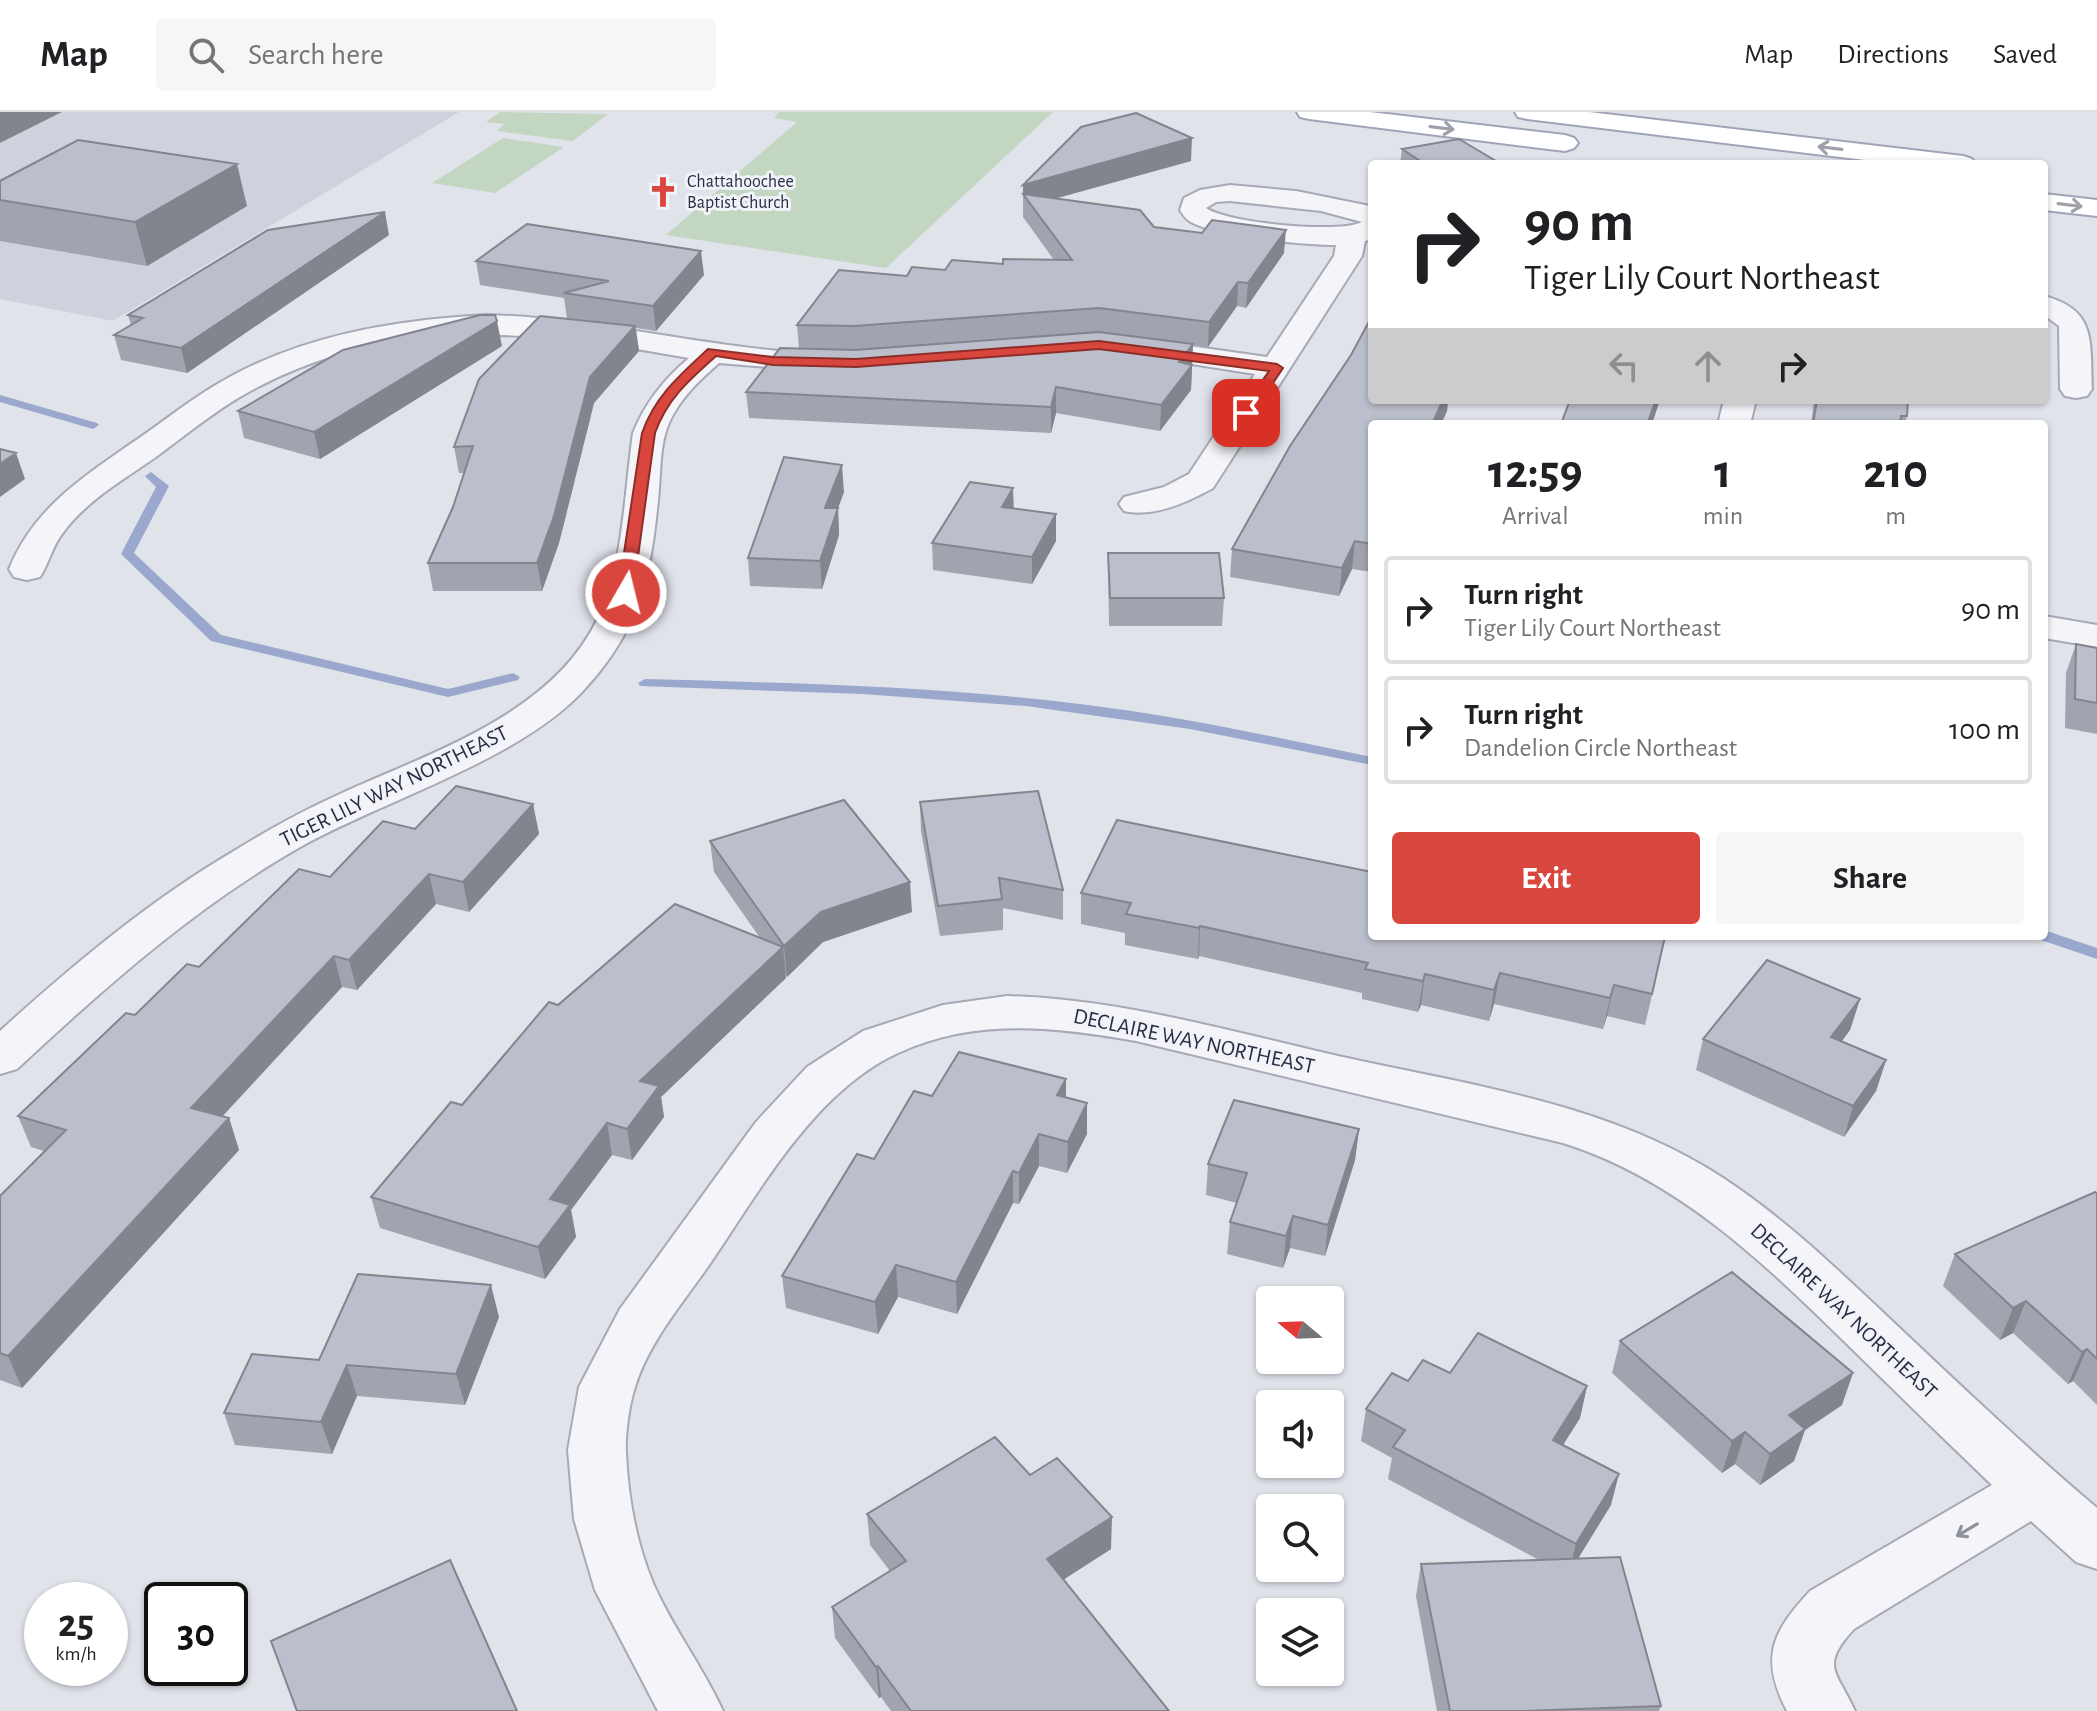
<!DOCTYPE html>
<html lang="en">
<head>
<meta charset="utf-8">
<style>
	body { margin:0; font-family:"Alegreya Sans",sans-serif; background:#f6f6f6; color:#202124; height:100vh; display:flex; flex-direction:column; font-size:30px; white-space:nowrap }
	* { box-sizing:border-box; margin:0 }
	p { font-size:26px; color:#757577 }
	.icon { flex:none; width:44px; height:44px; fill:none; stroke:currentColor; stroke-width:2; stroke-linecap:round; stroke-linejoin:round }
	.map { position:relative; flex:1; overflow:hidden }
	.panel { position:absolute; left:1368px; top:308px; width:680px; height:520px; display:flex; flex-direction:column; background:#fff; border-radius:8px; box-shadow:0 2px 6px #0004 }
	.panel>* { flex:none }
	.top-card { position:absolute; left:1368px; top:48px; width:680px; height:244px; border-radius:8px; box-shadow:0 2px 6px #0004; background:#fff; color:#202124; overflow:hidden }
	.needle { width:52px; rotate:289deg }
	.fabs { position:absolute; left:1256px; top:1174px; display:grid; gap:16px }
	.fabs a { display:grid; place-items:center; width:88px; height:88px; border-radius:8px; background:#fff; box-shadow:0 2px 6px #0004; font-size:40px }
	.speed { position:absolute; left:24px; top:1470px; display:flex; gap:16px; font-size:40px; font-weight:700; text-align:center }
	.speed>* { display:grid; place-content:center; width:104px; height:104px; border-radius:50%; background:#fff; box-shadow:0 2px 6px #0004; line-height:1 }
	.speed small { font-size:20px; font-weight:400 }
	.speed .limit { border:4px solid #111; border-radius:12px; background:#fff; color:#111 }
	.pin { position:absolute; display:grid; place-items:center; width:68px; height:68px; color:#fff; margin:-34px; border-radius:16px; box-shadow:0 4px 12px #0006 }
	.me { position:absolute; width:88px; margin:-44px; rotate:8deg; stroke-linejoin:round; filter:drop-shadow(0 0 6px #0008) }
	.turn { display:flex; align-items:center; gap:28px; height:168px; padding:0 24px; font-size:36px }
	.turn .icon { width:104px; height:104px; stroke-width:2.5 }
	.turn b { display:block; font-size:56px; line-height:68px }
	.lanes { display:flex; align-items:center; height:76px; padding:0 24px; background:#0003; justify-content:center; gap:40px; direction:ltr }
	.lanes .off { opacity:.35 }
	.eta { display:flex; justify-content:space-evenly; align-items:center; height:136px; text-align:center }
	.eta b { font-size:48px; font-weight:600; line-height:56px }
	.cta { display:flex; gap:16px; margin-top:auto; padding:16px 24px }
	.cta a { flex:1; height:92px; border-radius:8px; background:#d8463e; color:#fff; font-size:32px; font-weight:600; line-height:92px; text-align:center }
	.cta a+a { background:#f6f6f6; color:#202124 }
	ul { padding:0; list-style:none }
	li { display:flex; align-items:center; gap:24px; height:108px; margin:0 16px 12px; padding:0 8px; border:4px solid #e0e0e0; border-radius:8px }
	li div { flex:1 }
	li b { display:block; font-size:30px }
	li em { font-style:normal }
	header { display:flex; align-items:center; gap:48px; box-sizing:border-box; height:112px; padding:0 40px; background:#fff; border-bottom:2px solid #e0e0e0 }
	header strong { font-size:38px }
	nav { display:flex; gap:44px; margin-inline-start:auto; font-size:28px }
	.search { width:560px; height:72px; background:#f6f6f6; display:flex; align-items:center; gap:20px; box-sizing:border-box; padding:0 28px; border-radius:8px; color:#757577; font-size:30px }
	.map>svg:first-child { display:block }
</style>
</head>
<body>
<header>
<strong>Map</strong>
<div class="search"><svg class="icon" aria-label="search" viewBox="0 0 24 24"><circle cx="10" cy="10" r="6"/><path d="M15 15l6 6"/></svg>Search here</div>
<nav><a>Map</a><a>Directions</a><a>Saved</a></nav>
</header>
<div class="map">
<svg width="2097" height="1599" viewBox="0 0 2097 1599">
	<rect width="100%" height="100%" fill="#e1e3eb"/>
	<!-- built -->
	<path fill="#cfd2dd" d="M0,0h459l-346,209 -113,-22z"/>
	<!-- green -->
	<path fill="#c3d6c2" d="M500,0l108,2 -35,27 -76,-10 8,-7 -19,-2z
		M779,0h274l-167,156 -220,-33 131,-113 -23,-4z
		M503,26l61,9 -69,46 -63,-10z"/>
	<g fill="none" stroke-linecap="round" stroke-linejoin="round">
		<!-- stream -->
		<path fill="#9aa8cd" fill-rule="evenodd" d="M0,283l97,28 2,2 -6,4 -93,-27z
			M151,360l18,14 -35,67 87,82 227,54 65,-16 7,4 -2,3 -70,17 -237,-56 -90,-87 35,-67 -11,-11z
			M645,567c145,4 291,7 435,25 98,12 195,33 292,53v8l-182,-36 -164,-23 -163,-12 -223,-8 -2,-3z
			M2044,818l53,18v11l-59,-20 -1,-3h7z"/>
		<defs>
			<path id="minor" d="M1230,73l66,6 74,15 2,33 -7,2 -3,15 -149,232c-25,14 -60,30 -89,23l-5,-7 5,-7 40,-10 25,-13 66,-100 -133,-21 -4,-6 4,-6 11,-3 134,19 67,-101 2,-11c-32,0 -116,-8 -143,-22 -6,-2 -10,-8 -13,-13l4,-12 16,-8zM1230,89l91,10 41,11c-23,12 -135,1 -156,-14l10,-6z
				M2044,184c53,14 46,45 48,93l-5,7 -11,2 -11,-2 -5,-7 -1,-63 -15,-11z
				M487,203c116,3 227,36 342,39l11,2 4,7 -4,7 -11,2 -110,-9c-19,17 -39,35 -50,60 -10,23 -8,52 -11,77 -8,81 -19,131 -76,192 -64,68 -197,108 -280,154 -106,60 -197,141 -285,223l-17,5v-43c73,-66 149,-130 234,-180 34,-21 70,-41 106,-57 89,-41 209,-78 256,-172 28,-56 28,-128 37,-189 12,-30 31,-54 56,-75 -156,-28 -299,-45 -444,36 -30,17 -57,39 -85,60 -33,24 -73,45 -98,80 -10,13 -13,29 -22,43l-13,3 -13,-3 -5,-8c24,-59 70,-89 120,-124 29,-19 55,-41 85,-59 82,-50 179,-66 273,-71z
				M1724,288h32l-6,24h-32z
				M2044,504l53,9v22l-53,-9z
				M1007,884c113,3 222,35 331,60 130,29 271,47 385,122 61,40 114,91 167,141 68,64 136,129 207,189v61l-21,-7 -45,-41 -177,108c-35,38 -17,42 1,82h-68c-27,-52 -16,-78 23,-120l182,-106c-48,-46 -96,-93 -144,-140 -84,-82 -170,-166 -285,-202l-427,-102c-80,-14 -161,-24 -238,12 -85,39 -140,141 -191,215 -26,37 -59,76 -72,119 -6,19 -10,47 -9,66 2,44 10,89 27,130 19,44 50,84 70,128h-65l-63,-121 -21,-71 -6,-69 11,-63 41,-78 136,-187 51,-55 56,-36 80,-26z"/>
			<path id="primary" d="M1297,0h73l195,23 9,3 4,5 -4,5 -9,3 -256,-32 -9,-2z
				M1515,0h74l374,44 9,3 4,5h-78l-371,-45 -9,-2z
				M2044,82l53,6v16l-53,-6z"/>
		</defs>
		<!-- minor casing -->
		<use href="#minor" stroke="#a6a9b6" stroke-width="4"/>
		<!-- primary casing -->
		<use href="#primary" stroke="#a0a4b8" stroke-width="4"/>
		<!-- minor -->
		<use href="#minor" fill="#f5f5f9" fill-rule="evenodd"/>
		<!-- primary -->
		<use href="#primary" fill="#fff" fill-rule="evenodd"/>
	</g>
	<!-- wall -->
	<path fill="#a1a3af" d="M1402,37l99,15h-101z
		M1191,49l-134,37 97,29 130,26 -38,55 -9,-2 -29,41 -15,-2 -2,45 -31,41 -104,-18 -5,20 -302,-15 -3,-26 53,-44 -2,-23 148,-55 109,-10 -31,-43v-32z
		M0,69l247,25 -100,60 -147,-25z
		M389,123l-202,138 -66,-13 -7,-25 17,-10 -3,-10z
		M476,149l228,14 -48,56 -20,-3 3,23 -45,52 -35,140 -17,48h-109l-5,-28 25,-56 11,-34h-5l-5,-26 135,-126 -22,-3 -3,-20 -84,-13z
		M1372,204v84h76l-1,11 -6,13h-69v148l-20,-3 -13,27 -109,-19 2,-28 58,-103 61,-91z
		M502,234l-182,113 -76,-21 -6,-27z
		M1814,288h94l-1,16 -2,8h-94z
		M844,380l-6,16 1,27 -17,54 -72,-3 -2,-28z
		M1014,396l42,33 -24,43 -99,-14 -1,-27z
		M1108,441l116,45 -2,28h-113z
		M2076,532l21,4v86l-32,-6 1,-55z
		M920,690l143,88v30l-60,-12v22l-63,6 -19,-105z
		M533,692l6,30 -70,78 -33,-8 -79,86 -15,-3 -119,129 6,2 10,32 -217,238 -22,-8v-184l44,-45 -13,-4 -13,-31 117,-101 195,-138 85,-48z
		M710,729l202,71 -89,30 -36,35 -2,-3 1,4 -125,119 3,20 -32,43 -20,-5 -41,55 5,27 -31,42 -165,-51 -9,-31 91,-92 96,-100 202,-67 -46,-66z
		M1081,781l585,43 -21,89 -38,-9 -4,13 -109,-25 -5,17 -68,-16 -3,7 -56,-13v-6l-163,-37 -1,3 -73,-14v-12l-44,-9z
		M1860,887l-10,31 -8,11 44,19 -10,31 -32,46 -148,-67 7,-31z
		M932,984l134,1 21,6v31l-20,39 -28,-7 -20,38 -6,-1 -56,111 -59,-17 -20,37 -92,-26 -4,-32 92,-117z
		M1359,1017l-4,31 -30,96 -35,-8 -7,20 -56,-14 3,-32 7,-19 -31,-8 2,-31z
		M2097,1081v212l-24,-24 -5,3 -55,-51 -13,7 -57,-54 12,-32z
		M499,1205l-34,88 -108,-9 -25,58 -97,-9 -11,-32 95,-53z
		M1620,1229l222,64 -37,25 -11,31 -34,24 -25,-21 -13,9 -110,-100z
		M1450,1261l137,13 -7,32 -17,27 48,60 -33,53 83,148 -2,5h-222l-21,-115 5,-32 118,-4 -151,-81 4,-21 -31,-17 5,-32 42,-28z
		M1030,1363l81,74 -48,31 106,131h-278l-10,-14 -2,1 -44,-60 -3,-31 58,-36 -20,-26 -3,-31z"/>
	<!-- shaded-wall -->
	<path fill="#83858e" d="M0,0h62l-62,31z
		M1192,26l-1,23 -159,44 -9,-11v-9z
		M237,52l10,42 -100,60 -12,-44z
		M385,100l4,23 -202,138 -6,-25z
		M1286,118l-2,23 -38,55 2,-25z
		M701,139l3,24 -48,56 -3,-25z
		M1238,170l-1,24 -29,41 1,-25z
		M497,209l5,25 -182,113 -6,-27z
		M635,214l4,25 -45,52 -35,140 -17,48 -5,-28 53,-186z
		M1193,232l-2,46 -31,41 1,-26 18,-43z
		M1056,275v26l-5,20v-26z
		M1443,288h5l-1,11 -6,13h-9z
		M1656,288h4l-8,24h-5z
		M16,341l9,26 -25,18v-33z
		M842,353l2,27 -6,16 1,27 -17,54 -2,-28 5,-53z
		M1013,376l1,27 -12,-8z
		M1056,402v27l-24,43v-27z
		M1355,429l-3,28 -13,27 3,-28z
		M533,692l6,30 -70,78 -6,-30z
		M429,762l7,30 -79,86 -8,-30z
		M910,770l2,30 -89,30 -36,35 -3,-31 37,-34z
		M1200,814l-1,30 -1,3 1,-31z
		M783,835l3,31 -125,119 3,20 -32,43 -5,-31 13,-48z
		M334,844l8,31 -141,152 -10,-31z
		M1500,861l-6,31 -5,17 5,-31z
		M1425,862l-4,31 -3,7 5,-31z
		M1614,873l-7,31 -4,13 7,-31z
		M1860,887l-10,31 -28,38 9,-31z
		M1886,948l-10,31 -32,46 9,-31z
		M1066,967v32l-9,-16z
		M1087,991v31l-20,39 1,-31z
		M229,1006l10,32 -217,238 -14,-32z
		M607,1011l5,32 -41,55 5,27 -31,42 -7,-32 12,-48z
		M1359,1017l-4,31 -30,96 3,-31z
		M1039,1022v32l-20,38v-31z
		M1013,1059v32l-56,111 -1,-32z
		M1293,1104l-3,32 -7,20 3,-32z
		M896,1153l2,32 -20,37 -3,-32z
		M491,1173l8,32 -34,88 -9,-31z
		M2026,1189l-13,32 -13,7 13,-32z
		M2087,1237l-14,32 -5,3 14,-32z
		M347,1253l10,31 -25,58 -11,-32z
		M1853,1261l-11,32 -37,25 -11,31 -34,24 10,-31 19,-39z
		M1587,1274l-7,32 -34,54 7,-32z
		M1745,1320l-10,32 -13,9 10,-32z
		M1619,1362l-8,31 -43,70 8,-31z
		M1112,1405l-1,32 -64,41v-31z
		M878,1554l3,31 -2,1 -3,-31z"/>
	<!-- building -->
	<path fill="#bbbecb" stroke="#83858e" stroke-width="2" d="M1136,1l56,25 -169,47 58,-58z
		M1459,27l42,25h-76l-23,-15z
		M78,28l159,24 -102,58 -135,-22v-19z
		M1023,82l117,16 14,17 48,6 10,-13 74,10 -38,53 -10,-1 -29,40 -110,-14 -245,18 -57,-1 42,-55 68,6 5,-9 33,3 7,-10 51,4v-5l69,1z
		M385,100l-204,136 -67,-13 29,-17 -15,-3 140,-85z
		M527,112l174,27 -48,55 -89,-13 45,-12 -133,-20z
		M480,203h15l2,6 -183,111 -76,-21 105,-61z
		M540,204l95,10 -45,51 -36,139 -17,47h-109l25,-56 20,-61 -19,1 25,-68z
		M1372,204v84h71l-11,24h-60v120l-17,-3 -13,27 -110,-19 58,-103 61,-91z
		M1099,220l94,12 -14,18 13,3 -31,40 -105,-18 -5,20 -305,-15 34,-44 75,2z
		M1570,288h86l-9,24h-86z
		M1817,288h91l-1,16h-6l-1,8h-87z
		M0,337l16,4 -16,11z
		M784,345l58,8 -17,43h13l-18,53 -72,-3z
		M970,370l43,6 -11,19 54,7 -24,43 -100,-14z
		M1108,441h111l5,45h-114z
		M2076,532l21,4v55l-22,-4z
		M456,674l77,18 -70,78 -34,-8 -80,86 -15,-4 -143,152 38,10 -221,238 -8,-3v-157l66,-66 -48,-14 108,-103 9,2 52,-51 12,3 100,-98 31,8 53,-56 32,8z
		M1038,679l25,99 -64,-12 3,21 -64,7 -18,-104z
		M844,688l66,82 -89,30 -37,34 -74,-105z
		M1117,708l255,52v64h293l-13,58 -38,-9 -4,13 -110,-25 -6,17 -69,-16 -2,7 -58,-12 3,-6 -168,-37 -1,2 -73,-14 5,-11 -50,-10z
		M675,792l108,43 -143,134 19,5 -32,43 -20,-6 -57,76 20,6 -32,42 -167,-50 80,-95 11,3 87,-103 9,3z
		M1767,848l93,39 -29,38 55,23 -33,46 -150,-67z
		M959,940l107,27 -9,16 30,8 -19,39 -29,-8 -20,39 -6,-2 -57,111 -60,-17 -21,37 -93,-26 75,-122 17,5 40,-68 18,5z
		M1234,988l125,29 -31,96 -35,-9 -7,20 -56,-14 17,-49 -39,-9z
		M2095,1080l2,1v166l-10,-10 -5,3 -56,-51 -13,7 -58,-54z
		M1732,1160l121,101 -64,42 16,14 -35,25 -25,-22 -13,9 -112,-100z
		M358,1162l133,11 -35,89 -109,-9 -26,57 -97,-9 28,-59 67,6z
		M1478,1221l109,53 -34,54 66,34 -43,70 -183,-97 12,-17 -39,-21 26,-36 16,8 15,-21 27,13z
		M995,1325l35,38 27,-17 55,59 -65,42 122,152h-258l-33,-45 -2,1 -44,-60 74,-46 -39,-47z
		M1620,1445l41,149 -139,5h-72l-29,-147z
		M450,1448l67,151h-220l-26,-70z"/>
	<!-- one-way arrows -->
	<defs><path id="oneway-shaft" d="M-6 0H5M1.5-3L5.5 0L1.5 3" fill="none" stroke-width="1.6" stroke-linecap="round" stroke-linejoin="round" transform="scale(2)"/></defs>
	<g stroke="#9ea0ab">
		<use href="#oneway-shaft" transform="translate(1442 16) rotate(7)"/>
		<use href="#oneway-shaft" transform="translate(1830 36) rotate(-173)"/>
		<use href="#oneway-shaft" transform="translate(2070 93) rotate(7)"/>
	</g>
	<use stroke="#8e919e" href="#oneway-shaft" transform="translate(1967 1418) rotate(149)"/>
	<!-- route -->
	<path fill="#d8463e" stroke="#8c2e28" stroke-width="2" d="M1099,229l178,23 6,4 -32,48 -5,1 -6,-4 29,-42 -170,-22 -243,18 -83,-2 -57,-9c-27,24 -49,43 -61,77l-22,160 -7,5 -8,-5 24,-160c13,-37 38,-58 66,-84l65,8 83,2z"/>
	<!-- icons -->
	<defs>
		<symbol id="church-bare" viewBox="-9 -9 18 18"><path d="M-1.2-6h2.4v3.5h3.3v2.4h-3.3V6h-2.4V-.1h-3.3v-2.4h3.3Z" fill="#d8463e" stroke="#f1f3f8" stroke-width="2.5" paint-order="stroke"/></symbol>
	</defs>
	<g fill-rule="evenodd">
		<use href="#church-bare" x="641" y="58" width="44" height="44"/>
	</g>
	<g text-anchor="middle" dominant-baseline="central" stroke-width="6" stroke-linejoin="round" paint-order="stroke">
		<!-- far-poi labels -->
		<g font-size="18" fill="#282d44" stroke="#f1f3f8" text-anchor="start">
			<text x="687" y="70">Chattahoochee<tspan x="687" dy="21">Baptist Church</tspan></text>
		</g>
		<!-- street labels -->
		<g font-size="22" fill="#282d44" stroke="#f1f3f8">
			<text transform="translate(394 674) rotate(-26)">TIGER LILY WAY NORTHEAST</text>
			<text transform="translate(1194 929) rotate(12)">DECLAIRE WAY NORTHEAST</text>
			<text transform="translate(1844 1199) rotate(43)">DECLAIRE WAY NORTHEAST</text>
		</g>
	</g>
</svg>
<div class="fabs">
<a><svg class="needle" viewBox="-14 -14 28 28"><path d="M0-13l5 13h-10z" fill="#e53935"/><path d="M0 13l5-13h-10z" fill="#757577"/></svg></a>
<a><svg class="icon" aria-label="sound" viewBox="0 0 24 24"><path d="M4 9h4l5-4v14l-5-4H4zM17 9q2 3 0 6"/></svg></a>
<a><svg class="icon" aria-label="search" viewBox="0 0 24 24"><circle cx="10" cy="10" r="6"/><path d="M15 15l6 6"/></svg></a>
<a><svg class="icon" aria-label="layers" viewBox="0 0 24 24"><path d="M12 4l9 5-9 5-9-5zM3 14l9 5 9-5"/></svg></a>
</div>
<div class="speed"><div>25<small>km/h</small></div><div class="limit">30</div></div>
<div class="pin" style="left:1246px;top:301px;background:#d93025"><svg class="icon" aria-label="arrive" viewBox="0 0 24 24"><path d="M6 21V4h12l-3 4 3 4H6"/></svg></div>
<svg class="me" style="left:626px;top:481px" viewBox="-20 -20 40 40"><circle r="17" fill="#d8463e" stroke="#fff" stroke-width="3"/><path d="M0-11L8 9 0 5-8 9z" fill="#fff"/></svg>
<div class="top-card">
<div class="turn"><svg class="icon" aria-label="right" viewBox="0 0 24 24"><path d="M7 20v-9h11M14 6l5 5-5 5"/></svg><div><b>90 m</b>Tiger Lily Court Northeast</div></div>
<div class="lanes"><svg class="icon off" aria-label="left" viewBox="0 0 24 24"><path d="M17 20v-9H6M10 6l-5 5 5 5"/></svg><svg class="icon off" aria-label="ahead" viewBox="0 0 24 24"><path d="M12 20V5M6 11l6-6 6 6"/></svg><svg class="icon" aria-label="right" viewBox="0 0 24 24"><path d="M7 20v-9h11M14 6l5 5-5 5"/></svg></div>
</div>
<section class="panel">
<div class="eta">
<div><b>12:59</b><p>Arrival</p></div>
<div><b>1</b><p>min</p></div>
<div><b>210</b><p>m</p></div>
</div>
<ul>
<li><svg class="icon" aria-label="right" viewBox="0 0 24 24"><path d="M7 20v-9h11M14 6l5 5-5 5"/></svg><div><b>Turn right</b><p>Tiger Lily Court Northeast</p></div><em>90 m</em></li>
<li><svg class="icon" aria-label="right" viewBox="0 0 24 24"><path d="M7 20v-9h11M14 6l5 5-5 5"/></svg><div><b>Turn right</b><p>Dandelion Circle Northeast</p></div><em>100 m</em></li>
</ul>
<div class="cta"><a>Exit</a><a>Share</a></div>
</section>
</div>
</body>
</html>
